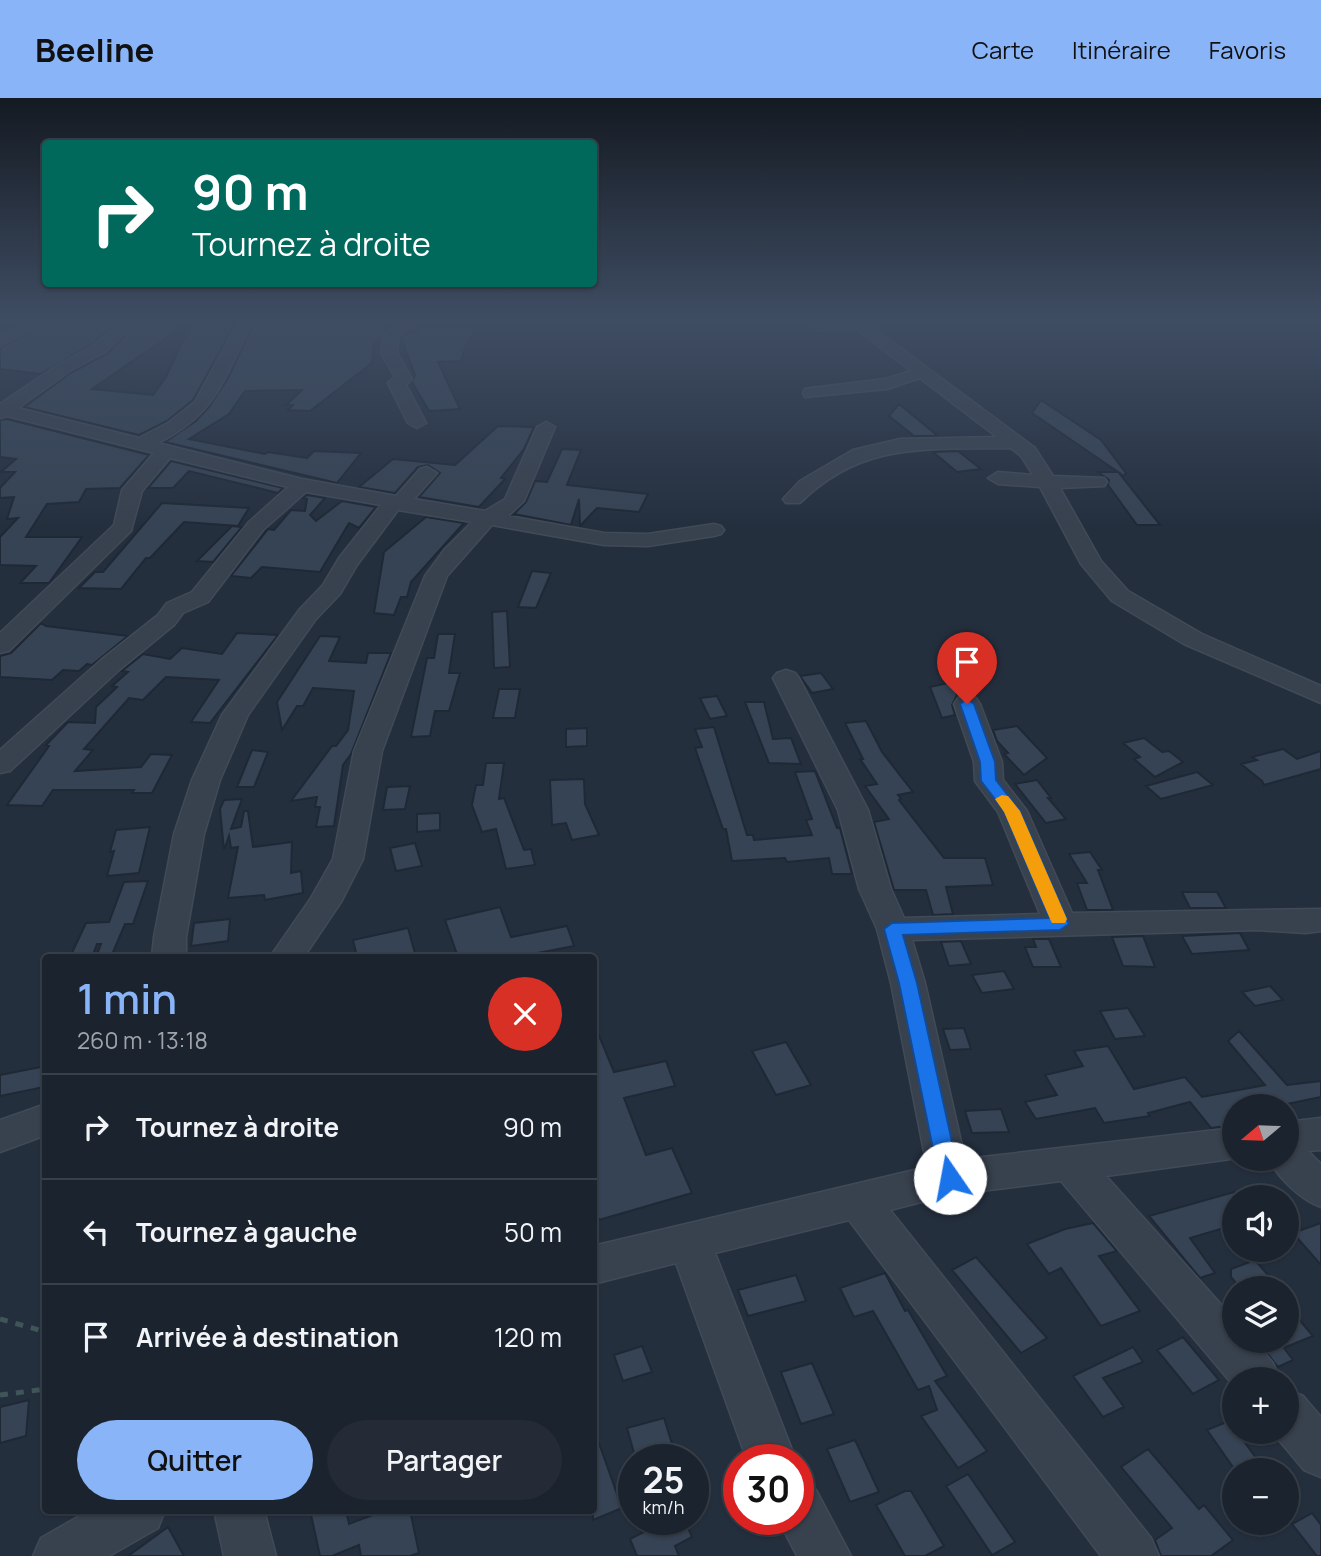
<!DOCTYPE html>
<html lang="fr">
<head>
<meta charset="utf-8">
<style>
	body { margin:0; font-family:Manrope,sans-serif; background:#242b36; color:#f1f3f6; height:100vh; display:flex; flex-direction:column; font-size:26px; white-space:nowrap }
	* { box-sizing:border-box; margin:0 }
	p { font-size:23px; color:#a0a4aa }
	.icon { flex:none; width:38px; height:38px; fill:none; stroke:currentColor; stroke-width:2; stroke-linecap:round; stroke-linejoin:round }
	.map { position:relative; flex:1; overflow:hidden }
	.panel { position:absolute; left:42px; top:856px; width:555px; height:560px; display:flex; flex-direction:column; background:#1b232e; border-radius:7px; box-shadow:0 2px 5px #0004,0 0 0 2px #39404a }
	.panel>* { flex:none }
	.hud { position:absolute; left:42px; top:42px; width:555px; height:147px; border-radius:7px; box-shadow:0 2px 5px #0004,0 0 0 2px #39404a; background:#00695c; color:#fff; overflow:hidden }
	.needle { width:46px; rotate:251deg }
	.tools { position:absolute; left:1222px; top:996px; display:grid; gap:14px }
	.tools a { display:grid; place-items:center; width:77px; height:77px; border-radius:50%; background:#1b232e; box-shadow:0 2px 5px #0004,0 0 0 2px #39404a; font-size:35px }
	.speed { position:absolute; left:618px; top:1346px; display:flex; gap:14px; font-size:35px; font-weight:700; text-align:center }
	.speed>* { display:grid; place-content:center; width:91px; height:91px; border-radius:50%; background:#1b232e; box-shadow:0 2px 5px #0004,0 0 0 2px #39404a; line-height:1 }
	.speed small { font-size:18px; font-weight:400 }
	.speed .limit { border:10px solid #d22; background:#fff; color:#111 }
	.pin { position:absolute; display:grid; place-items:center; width:60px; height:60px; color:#fff; margin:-72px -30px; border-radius:50% 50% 50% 0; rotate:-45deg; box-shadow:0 0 7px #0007 }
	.pin .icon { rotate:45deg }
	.me { position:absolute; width:77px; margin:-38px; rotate:348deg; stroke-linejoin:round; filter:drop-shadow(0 0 5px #0008) }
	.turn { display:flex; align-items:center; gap:24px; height:147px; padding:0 35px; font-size:32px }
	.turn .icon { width:91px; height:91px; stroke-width:2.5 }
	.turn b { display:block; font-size:49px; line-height:60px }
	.round { display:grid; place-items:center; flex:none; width:74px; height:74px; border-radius:37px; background:#242b36 }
	.summary { display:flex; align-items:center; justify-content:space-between; height:119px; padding:0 35px }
	h1 { font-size:42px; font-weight:600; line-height:52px; color:#8ab4f8 }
	.action { display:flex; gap:14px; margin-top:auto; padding:14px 35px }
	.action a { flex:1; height:80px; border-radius:42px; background:#8ab4f8; color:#111; font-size:28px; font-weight:600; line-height:80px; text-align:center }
	.action a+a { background:#242b36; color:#f1f3f6 }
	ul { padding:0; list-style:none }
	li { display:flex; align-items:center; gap:21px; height:105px; padding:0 35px; border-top:2px solid #39404a }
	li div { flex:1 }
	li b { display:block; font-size:26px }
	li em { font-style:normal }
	header { display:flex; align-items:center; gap:42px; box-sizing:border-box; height:98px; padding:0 35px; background:#8ab4f8; color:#111 }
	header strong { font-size:33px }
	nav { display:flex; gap:38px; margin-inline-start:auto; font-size:24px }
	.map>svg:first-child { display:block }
</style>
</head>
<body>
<header>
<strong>Beeline</strong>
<nav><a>Carte</a><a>Itinéraire</a><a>Favoris</a></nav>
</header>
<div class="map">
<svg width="1321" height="1458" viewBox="0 0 1321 1458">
	<rect width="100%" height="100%" fill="#242f3e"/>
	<!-- building -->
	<path fill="#364354" stroke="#1f2835" stroke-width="2" d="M49,225h68l-25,21 -52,30 -40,-5v-21z
		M138,225l47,2 -93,64 61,6 13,-18 24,-52h44l-41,75 -26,21 -28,14 -115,-28 48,-35 35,-18z
		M386,225l-6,18h-6l-2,22 -62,48 -22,-1 5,-5h-7l16,-15 -57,1 -16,23 -40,25 76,15 3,-2 39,6 7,-7 47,2 -24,30 -172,-41 31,-21 13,-14 19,-29 26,-54z
		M420,228h58l-12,19 -5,16 -23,1 22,47 -31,2 -17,-29 3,-7 -14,-37 7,-6h9z
		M1041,302l60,40 25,33 -2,3 -5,-3 41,52h-23l-29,-40 1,-5 -11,-8h20l-86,-59z
		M899,306l39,32h-24l-25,-20z
		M7,321l142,36 -29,33 -34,1 -7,13 -32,2 -21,33h56l-33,46h-29l16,-17 -36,-1v-28l18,-19 -11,1 7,-22 -14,1v-10l15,-16h-14l15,-13 -16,-2v-37z
		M498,328l36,1 -10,22 -23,29 4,1 -26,28 -60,-10 21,-24 -12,-8 -10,2 -23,26 -36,-6 34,-28 62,6z
		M562,351l19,1 -14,35 81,9 -9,18 -42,-4 -17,18 -1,-27 -8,26 -57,-11 12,-12 9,-21 12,1z
		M958,353l23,18 -24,3 -24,-20z
		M171,363l112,27 -5,5 -89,-22 -16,17h-25z
		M307,397l18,3 -15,17 6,6 26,-20 34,6 -17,21 -10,-5 -29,49 -58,-5 -11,11 -20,-2 37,-47 6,1 17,-20 14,1 2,-12 -4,-1z
		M162,405l87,5 -11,18 -54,-4 -34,36h-4l-25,31 -42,-1 16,-16h8z
		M426,419l38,6 -53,59 -4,15h-6l-7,18 -20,-2 10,-61z
		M232,428l10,1 -29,35 -16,-1z
		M532,473l19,2 -15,35 -18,-1z
		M507,513l3,56 -16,1 -2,-56z
		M41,525l5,3 82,10 -36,29 -5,-1 -8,7 -16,-1 -11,10 -52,-3v-21l11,-3z
		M237,535l41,2 -68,88 -19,-1 28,-42 -53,-3 -23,23 -14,-2 -45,51 9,1 -18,21 66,-4 10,-13 21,1 -20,38h-20l2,-3h-81l-11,16 -35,-1 42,-59 -3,-1 22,-23 27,1 1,-16 21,-20 -5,-1 16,-14 -6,-1 21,-17 27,5 12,-11 40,6z
		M438,536h17l-6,39h11l-11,38h-14l-5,25 -19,1 16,-79h7z
		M320,538l20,1 -11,24 37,2 2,-10h23l-40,101 -8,11 -9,61 -18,1 4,-20h-5l2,-10 -26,4 41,-55h4l12,-16 6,-39 -41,-3 -10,18h-6l-15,24 -5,-28z
		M821,575l12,16 -21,4 -12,-17z
		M952,584l5,13 -5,10 3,10 -13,3 -12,-31z
		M499,591h21l-5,29h-22z
		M717,598l10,20 -17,3 -10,-21z
		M745,604h19l9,37 18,-1 10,26 -32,-1z
		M866,623l16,31 31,40 -15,3 3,4 -2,1 45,58h41l8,27 -47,2 7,27 -20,1 -7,-25h-32l-20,-68 15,-3 -24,-33 12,-2 -17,-25h3l-18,-36z
		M1017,628l30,32 -23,17 -20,-21 4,-1 -11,-12 -4,-11z
		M714,629l33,108h6l1,5 58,-5 -6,-15 6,-1 -17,-47 20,-1 22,57h3l12,46h-20l-3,-16 -42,4 -2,-4 -53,3 -6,-32h-3l-28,-81 7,-1 -7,-18z
		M587,630v18l-21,1v-18z
		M1144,640l18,14 7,-1 14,11 -28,15 -21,-18 6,-2 -17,-14z
		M1283,651l14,10 24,-8v18l-57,16 -2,-4 -21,-17 16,-4 -5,-3z
		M252,652l16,2 -14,35h-17z
		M486,665h18l-5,36 5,-1 20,52 7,-1 4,16 -29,4 -10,-40 -14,3 -10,-27 4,-20h7z
		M1197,674l16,13 -52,14 -15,-13z
		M584,681l1,25 14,31 -27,5 -6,-17 -14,2 -2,-45z
		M1037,682l14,18h-3l18,21 -20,4 -31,-39z
		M410,688l-5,23 -22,1 4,-23z
		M242,701l-11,30 10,-2 3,-16h4l5,36 39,-5 -1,31 10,-2 2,22 -38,7 -1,-5 -36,3 10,-51 -7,1 -2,-12 -5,14 -4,-41 4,-9z
		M440,715v17l-23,2v-18z
		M150,729l-11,46 -32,3 7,-25 -4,1 6,-22z
		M415,745l7,23 -26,5 -6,-23z
		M1090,754l12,18h-4l15,40h-26l-10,-27h10l-18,-29z
		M148,783l-15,43h-8l-14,33h-15l5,-13h-4l-5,13h-22l16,-34 23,-1 15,-40z
		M1182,794h35l9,16h-36z
		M500,809l11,30 56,-11 7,20 -57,11h-59l-13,-37z
		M230,821l-2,22 -37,5 3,-23z
		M408,830l8,29h-59l-4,-17z
		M1240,835l9,17 -57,4 -10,-18z
		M1143,838l12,31 -32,-1 -11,-29z
		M1033,841h16l12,28h-28l-8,-20h11z
		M961,843l10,23 -22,2 -8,-24z
		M1004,873l10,18 -32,4 -10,-18z
		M1270,888l13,14 -28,6 -13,-14z
		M1128,910l17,28 -30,3 -15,-28z
		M593,923l21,51 52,-11 9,25 -51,12 22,57 26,-7 20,45 -93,27 -6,-16z
		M964,930l7,21 -21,1 -7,-21z
		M1239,933l48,54 34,-4v16l-44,9h-43v19l-23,3 -21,-26 -42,11 2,3 -46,7 -9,-15 -59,11 -11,-17 32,-7 -12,-20 38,-9 -9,-15 34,-5 26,43 51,-12 17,20 63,-12 -37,-44z
		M786,944l25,43 -35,10 -24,-44z
		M46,968l-2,21 -44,9v-21z
		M1001,1011l8,23 -37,1 -7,-22z
		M1234,1094v33l-44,13 25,35 -15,5 -51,-62z
		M1093,1125l24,28 -18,5 41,55 -39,15 -40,-58 -12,6 -22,-30 38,-15z
		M1321,1125v42l-28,-32z
		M976,1159l39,45 32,36 -26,15 -69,-83z
		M1255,1162l18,21 -17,7h-16l-9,-11v-8z
		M885,1175l20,38 3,-1 39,66 -12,5 52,70 -29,17 -37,-52 16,-6 -8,-24 -11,4 -45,-79 -19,6 -14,-29z
		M796,1177l10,26 -58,15 -10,-26z
		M1286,1206l27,32 -27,11z
		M1183,1239l36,43 -26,14 -36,-44z
		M1270,1242h8l15,20 -15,7 -18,-23z
		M642,1248l10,26 -29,9 -9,-26z
		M1133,1249l10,15 -40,16 21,29 -21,10 -30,-41z
		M812,1265l22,51 -33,10 -20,-52z
		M29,1302l-3,36 -26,7v-36z
		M664,1320l13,42h-41l-9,-32z
		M1229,1323l5,11h3l28,38h-30l-28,-40z
		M593,1337h3l26,73 -29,12z
		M855,1342l24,52 -29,10 -23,-53z
		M1148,1351l51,60 5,-4 29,35 -22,16h-50l-6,-16 17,-12 -51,-61z
		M968,1376l47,68 -23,13 -46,-69z
		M905,1393h6l33,55 -19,10h-20l-29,-51z
		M310,1412h36l3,14 37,-14h24l9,43 -9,3h-49l-2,-11 -27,11h-12z
		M1312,1415l9,12v31h-4l-25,-32z
		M669,1421h15l8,18 -17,9 4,10h-42l-7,-17z
		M168,1429l16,29h-56z"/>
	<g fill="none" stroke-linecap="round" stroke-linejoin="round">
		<defs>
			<path id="minor" d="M29,225h18l-47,23v-11z
				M121,225h15l-31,29 -34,18 -53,38 121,30 29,-15 27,-21 43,-79h14c-29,55 -33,89 -94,120l144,36 94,17 24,-27 7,-2 10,6 -23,26 71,12 20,-12 32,-72 9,-5 9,5 -31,74 -16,15 96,17 44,1 66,-10 7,2 3,4 -3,4 -7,2 -66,10 -44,-1 -112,-20 -45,51 -65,175 -19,108 -22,43 -37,55h-34l41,-59 22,-39 21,-108 71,-175 20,-27 27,-27 -74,-12 -41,55 -17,29 -24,25 -68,96 -28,65 -16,54 -18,103v20h-34l2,-20 20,-103 18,-54 30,-65 78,-106 23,-24 16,-27 42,-53 -75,-13 -43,38 -55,72 -25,11 -9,12 -55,45 -109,101 -10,2v-23l101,-90 57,-45 9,-12 25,-11 57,-70 39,-35 -118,-29 -28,33 -11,40 -122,120 -9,2v-20l114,-108 8,-35 32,-37 -147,-37 -7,2v-14l59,-40 34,-18z
				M398,225h16l-16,14 -1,16 15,26 -6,6 20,38 -9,5 -9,-5 -20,-40 7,-6 -14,-24 2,-18z
				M821,225h46l168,125 18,28 51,2 3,4 -3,4 -44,2 41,73 27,30 74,43 119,52v17l-137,-59 -72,-43 -31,-37 -41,-77 -42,-3 -10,-6 10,-6 35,3 -12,-19 -10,-8c-82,2 -148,-8 -211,55h-14l-3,-4 17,-18 53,-31 47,-11 97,-2 -77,-59 -33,11 -82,8 -2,-4 2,-4 6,-1 74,-9 26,-8 -56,-43 -39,2 -2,-3z
				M786,572l9,3 4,5 69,132 23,79 13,29 136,-4 -42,-102 -23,-31 -1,-19 -20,-58 4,-6 9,-2 9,2 4,6 22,58 1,18 24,31 45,102 249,-4v22l-15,2 -49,-3 -345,10 13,43 40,176 269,-31v30h4l-132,18 128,143v21h19l20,23 7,16h-46v7l-173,-205 -112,14 -59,15 261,328 8,18h-58l-252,-336 -134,33 81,207h-49l-71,-197 -83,21v-38l334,-79 -36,-184 -14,-54 -18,-40 -21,-79 -65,-132 4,-5z
				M46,1006v31l-46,17v-32z
				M1321,1020v32l-13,1 13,13v43c-20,-7 -43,-29 -53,-49h18v-36z
				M1286,1291l17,7 18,21v60l-17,-7 -32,-38h14z
				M798,1385l18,7 35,66h-54l-19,-37h20z
				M90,1412h75l-7,18 -49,28h-76l8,-18z
				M214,1412h50l12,46h-52z"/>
		</defs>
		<!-- minor casing -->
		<use href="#minor" stroke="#414a57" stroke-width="3"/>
		<!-- path -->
		<path stroke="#3f5557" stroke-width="5" stroke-dasharray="8 8" stroke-linecap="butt" d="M0,1221l46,13
			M0,1297l46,-6"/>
		<!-- minor -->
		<use href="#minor" fill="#38414e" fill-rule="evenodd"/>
	</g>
	<!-- sky -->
	<linearGradient id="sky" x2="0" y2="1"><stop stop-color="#141a22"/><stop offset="0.52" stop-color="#3f4d63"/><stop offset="1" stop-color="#3f4d63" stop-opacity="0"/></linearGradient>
	<rect width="1321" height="429" fill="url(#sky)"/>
	<!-- route -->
	<path fill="#1a73e8" stroke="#114b97" stroke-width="2" d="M967,601l7,5 21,58 1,18 24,31 49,113 -9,6 -157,5 14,48 43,195 -3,6 -7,3 -8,-3 -3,-6 -40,-195 -15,-54 8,-6 157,-5 -45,-107 -23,-30 -1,-19 -20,-58z"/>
	<!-- slow -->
	<path fill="#f59e0b" d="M1002,697l6,1 12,15 47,108 -2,4h-13l-2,-4 -46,-107 -9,-13z"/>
</svg>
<div class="tools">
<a><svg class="needle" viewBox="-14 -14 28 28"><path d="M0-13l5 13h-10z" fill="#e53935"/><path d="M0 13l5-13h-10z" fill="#a0a4aa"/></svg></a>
<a><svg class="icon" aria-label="sound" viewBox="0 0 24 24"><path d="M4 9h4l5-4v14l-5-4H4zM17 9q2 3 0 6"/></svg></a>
<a><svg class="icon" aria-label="layers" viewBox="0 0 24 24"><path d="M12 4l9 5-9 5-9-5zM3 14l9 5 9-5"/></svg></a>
<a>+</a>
<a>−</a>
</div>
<div class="speed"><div>25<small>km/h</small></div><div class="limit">30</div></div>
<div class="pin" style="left:967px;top:606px;background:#d93025"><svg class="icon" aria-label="arrive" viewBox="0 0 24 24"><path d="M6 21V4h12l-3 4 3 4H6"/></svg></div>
<svg class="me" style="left:950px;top:1080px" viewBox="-20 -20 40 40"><circle r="19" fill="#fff"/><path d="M0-13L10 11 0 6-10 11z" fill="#1a73e8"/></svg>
<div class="hud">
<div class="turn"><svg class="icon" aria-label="right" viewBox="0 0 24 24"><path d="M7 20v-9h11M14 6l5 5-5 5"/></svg><div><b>90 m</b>Tournez à droite</div></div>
</div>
<section class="panel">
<div class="summary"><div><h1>1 min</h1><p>260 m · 13:18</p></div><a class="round" style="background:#d93025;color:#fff"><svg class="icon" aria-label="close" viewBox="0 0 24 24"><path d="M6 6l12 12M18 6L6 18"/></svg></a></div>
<ul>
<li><svg class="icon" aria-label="right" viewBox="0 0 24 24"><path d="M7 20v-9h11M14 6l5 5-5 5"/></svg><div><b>Tournez à droite</b></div><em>90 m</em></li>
<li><svg class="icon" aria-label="left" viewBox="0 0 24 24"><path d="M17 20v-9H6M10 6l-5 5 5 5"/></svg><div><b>Tournez à gauche</b></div><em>50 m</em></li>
<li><svg class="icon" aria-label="arrive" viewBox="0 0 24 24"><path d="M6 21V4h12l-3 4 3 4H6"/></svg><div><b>Arrivée à destination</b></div><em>120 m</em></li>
</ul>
<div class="action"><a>Quitter</a><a>Partager</a></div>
</section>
</div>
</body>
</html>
